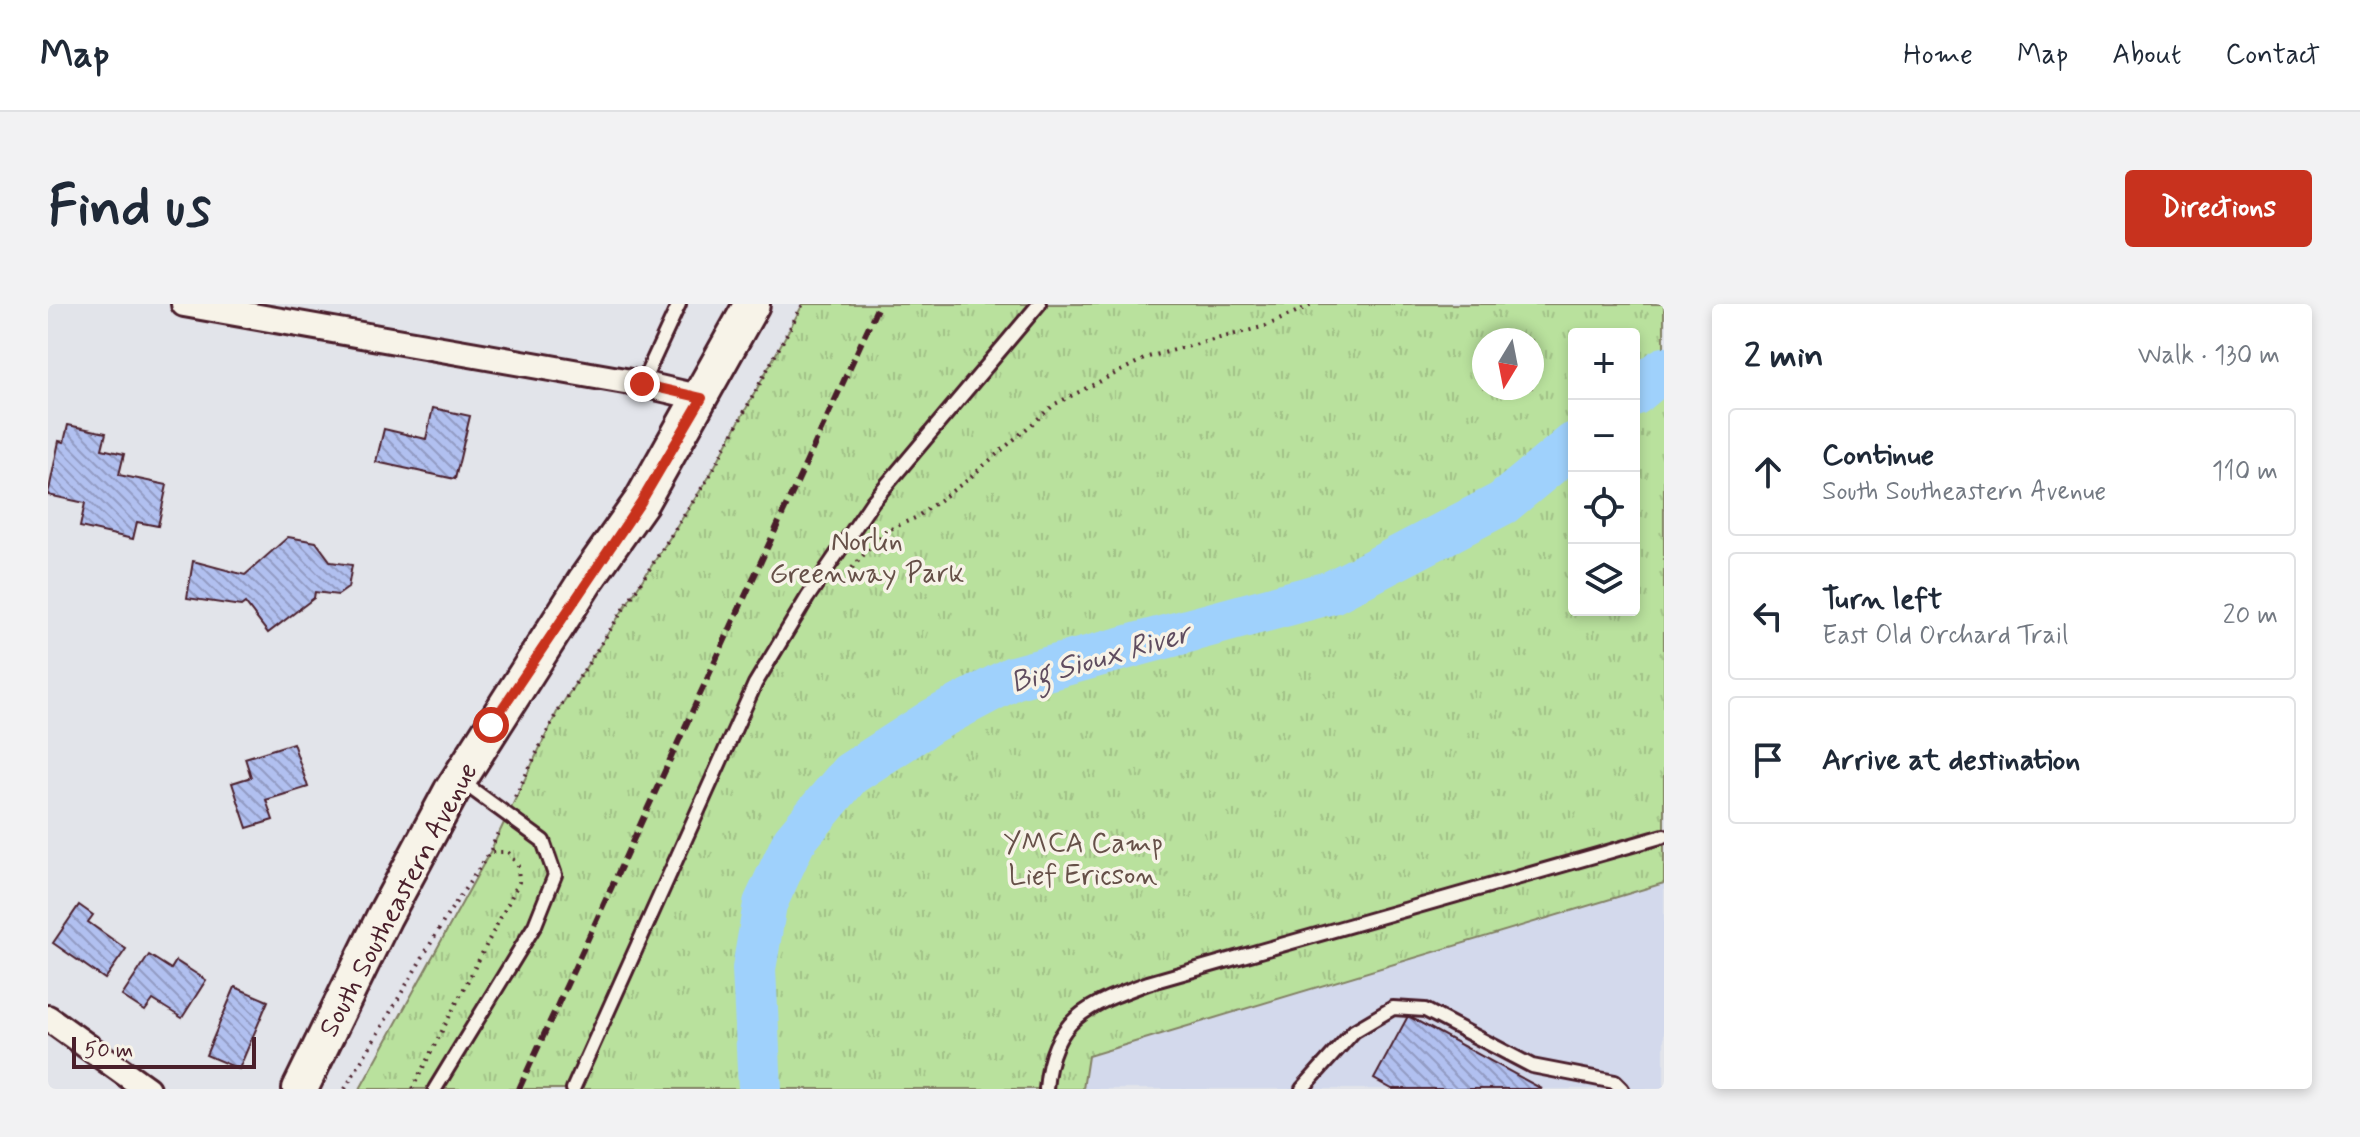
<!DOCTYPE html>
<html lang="en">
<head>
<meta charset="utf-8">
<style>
  body { margin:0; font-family:Mynerve,sans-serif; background:#f2f2f3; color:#1f2937 }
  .controls { position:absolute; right:24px; top:24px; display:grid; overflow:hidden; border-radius:8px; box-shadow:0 4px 12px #0003 }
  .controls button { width:72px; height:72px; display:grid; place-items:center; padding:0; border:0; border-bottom:2px solid #e0e1e3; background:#fff; color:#1f2937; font:40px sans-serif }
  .compass { position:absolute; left:1424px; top:24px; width:72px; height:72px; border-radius:50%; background:#fff; box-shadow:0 4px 12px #0003; rotate:190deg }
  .scale { position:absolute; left:24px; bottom:20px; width:184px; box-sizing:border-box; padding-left:8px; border:4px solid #4a1f2b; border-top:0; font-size:22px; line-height:28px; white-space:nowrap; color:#4a1f2b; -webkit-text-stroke:6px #f7f3e8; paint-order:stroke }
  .stop { position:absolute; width:24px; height:24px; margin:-18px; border:6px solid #c8321e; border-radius:50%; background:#fff }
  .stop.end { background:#c8321e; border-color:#fff; box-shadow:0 2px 8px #0008 }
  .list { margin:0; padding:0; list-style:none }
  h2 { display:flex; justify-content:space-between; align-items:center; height:104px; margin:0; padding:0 32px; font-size:34px }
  h2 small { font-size:26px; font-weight:400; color:#747a83 }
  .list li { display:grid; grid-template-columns:52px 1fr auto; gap:24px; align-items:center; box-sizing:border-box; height:128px; margin:0 16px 16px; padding:0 16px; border:2px solid #e0e1e3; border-radius:8px }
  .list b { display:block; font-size:30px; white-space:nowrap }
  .list p { margin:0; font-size:26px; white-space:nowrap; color:#747a83 }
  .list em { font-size:26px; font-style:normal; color:#747a83 }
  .icon { flex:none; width:44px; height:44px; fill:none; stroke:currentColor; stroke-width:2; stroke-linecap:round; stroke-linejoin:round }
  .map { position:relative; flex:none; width:1616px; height:785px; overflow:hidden; border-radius:8px }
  header { display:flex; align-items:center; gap:48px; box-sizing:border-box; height:112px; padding:0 40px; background:#fff; border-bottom:2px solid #e0e1e3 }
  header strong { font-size:38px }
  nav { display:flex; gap:44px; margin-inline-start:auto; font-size:28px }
  .intro { display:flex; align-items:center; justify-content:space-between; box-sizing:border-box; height:192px; padding:0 48px }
  h1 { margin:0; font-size:56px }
  .button { padding:20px 36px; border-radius:8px; background:#c8321e; color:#fff; font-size:28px; font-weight:700 }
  main { display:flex; gap:48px; padding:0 48px }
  aside { flex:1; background:#fff; border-radius:8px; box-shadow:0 4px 12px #0003 }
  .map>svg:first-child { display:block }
  .built { fill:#d3d9ec }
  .park { fill:url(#park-tufts); stroke:#828064; stroke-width:2; fill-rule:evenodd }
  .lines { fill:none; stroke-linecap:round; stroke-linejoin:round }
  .river { stroke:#9fd1fc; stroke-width:44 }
  .building { fill:url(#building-back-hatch); stroke:#4a1f2b; stroke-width:2 }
  .service-casing { stroke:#4a1f2b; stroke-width:18 }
  .minor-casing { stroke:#4a1f2b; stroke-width:30 }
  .secondary-casing { stroke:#4a1f2b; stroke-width:40 }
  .path { stroke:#4a1f2b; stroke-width:4; stroke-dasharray:2 6; stroke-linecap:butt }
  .service { stroke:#f7f3e8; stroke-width:12 }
  .minor { stroke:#f7f3e8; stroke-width:24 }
  .secondary { stroke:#f7f3e8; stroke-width:34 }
  .rail { stroke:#4a1f2b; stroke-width:6; stroke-dasharray:12 6; stroke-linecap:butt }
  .route { stroke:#c8321e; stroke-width:10 }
  .labels { text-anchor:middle; stroke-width:7; stroke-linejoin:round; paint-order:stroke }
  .park-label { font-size:28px; fill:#665048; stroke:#f7f3e8 }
  .street-label { font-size:28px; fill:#4a1f2b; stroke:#f7f3e8 }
  .water-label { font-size:30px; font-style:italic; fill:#5f4c5f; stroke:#f7f3e8 }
</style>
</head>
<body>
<header>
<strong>Map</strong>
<nav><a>Home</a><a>Map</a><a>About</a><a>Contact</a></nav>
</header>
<div class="intro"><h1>Find us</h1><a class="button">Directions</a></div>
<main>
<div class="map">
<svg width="1616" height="785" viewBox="0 0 1616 785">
  <defs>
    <pattern id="park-tufts" width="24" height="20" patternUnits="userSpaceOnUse" patternTransform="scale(2)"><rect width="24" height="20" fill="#b9e19d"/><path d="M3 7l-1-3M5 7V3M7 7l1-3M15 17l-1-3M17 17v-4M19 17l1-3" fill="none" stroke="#a1c187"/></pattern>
    <pattern id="building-back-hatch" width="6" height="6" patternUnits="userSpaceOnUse" patternTransform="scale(2)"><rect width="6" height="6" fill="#b1c0f0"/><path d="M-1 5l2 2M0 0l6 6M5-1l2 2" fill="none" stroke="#929bc3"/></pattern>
  </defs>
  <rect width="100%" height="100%" fill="#e2e4ea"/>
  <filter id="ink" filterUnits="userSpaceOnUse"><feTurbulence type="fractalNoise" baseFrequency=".0125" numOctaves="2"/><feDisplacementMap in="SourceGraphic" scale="16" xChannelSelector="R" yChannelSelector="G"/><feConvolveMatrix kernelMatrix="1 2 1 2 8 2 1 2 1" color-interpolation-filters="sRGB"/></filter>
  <g filter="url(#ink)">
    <!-- built -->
    <path class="built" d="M 1616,579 L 1616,785 L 1035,785 L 1039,753 Z"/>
    <!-- park -->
    <path class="park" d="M 755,0 L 1616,0 L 1616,579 L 1040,752 L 1035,785 L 312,785 L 442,548 L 509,408 L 661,173 ZM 1526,30 L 1586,30 L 1586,306 L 1526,306 ZM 1436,36 L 1484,36 L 1484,84 L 1436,84 Z"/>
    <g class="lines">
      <!-- river -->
      <path class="river" d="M 1586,90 L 1616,65
        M 712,785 L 706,665 L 717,600 L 746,537 L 802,470 L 884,417 L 965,374 L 1284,288 L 1455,199 L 1526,140"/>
    </g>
    <!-- building -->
    <path class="building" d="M 385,104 L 422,112 L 407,175 L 328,158 L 336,125 L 378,135 Z
      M 20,121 L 58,129 L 54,145 L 76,150 L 71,171 L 119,181 L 110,222 L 89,218 L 85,235 L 32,223 L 37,199 L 0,191 L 11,137 L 16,138 Z
      M 240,233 L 268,238 L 283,258 L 304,261 L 300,284 L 290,291 L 267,288 L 266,294 L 220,329 L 197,299 L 193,302 L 139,294 L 145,257 L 197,271 Z
      M 245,439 L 260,483 L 218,496 L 225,516 L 199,524 L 184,479 L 203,473 L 197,454 Z
      M 31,601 L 45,611 L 40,618 L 78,645 L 57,675 L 5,639 Z
      M 101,651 L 123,665 L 128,657 L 158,676 L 134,714 L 105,696 L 97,707 L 74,692 Z
      M 187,683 L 220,697 L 191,765 L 158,751 Z
      M 1360,712 L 1494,785 L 1344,785 L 1326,775 Z"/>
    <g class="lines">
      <!-- service casing -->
      <g class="service-casing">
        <path id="service" d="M 594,80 L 631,0
          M 387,785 L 487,621 L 507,571 L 495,537 L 413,477
          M 525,785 L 707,380 L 759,294 L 825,197 L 991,0
          M 998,785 C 1004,714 1040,701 1100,679 L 1616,532
          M 1254,785 L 1306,727 L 1345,704 L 1377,706 L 1484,762 L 1567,778 L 1574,785"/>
      </g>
      <!-- minor casing -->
      <g class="minor-casing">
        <path id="minor" d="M 136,0 L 594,80 L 654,94
          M 0,714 L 99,785"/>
      </g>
      <!-- secondary casing -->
      <g class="secondary-casing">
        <path id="secondary" d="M 252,785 L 336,613 L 403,488 L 538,276 L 593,198 L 704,0"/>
      </g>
      <!-- path -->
      <path class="path" d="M 804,264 L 836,228 L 867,214 L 918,177 L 1007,100 L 1100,53 L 1218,22 L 1265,0
        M 467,493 L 509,408 L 661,173 L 755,0
        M 297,785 L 400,610 L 442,548 L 451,526
        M 364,785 L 471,578 L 470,562 L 460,548 L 442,548"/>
      <!-- service -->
      <use href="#service" class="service"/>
      <!-- minor -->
      <use href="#minor" class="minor"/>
      <!-- secondary -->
      <use href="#secondary" class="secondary"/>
      <!-- rail -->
      <path class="rail" d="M 471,785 L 831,0"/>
    </g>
  </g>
  <g class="lines" filter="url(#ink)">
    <!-- route -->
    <path class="route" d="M 443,421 L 593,198 L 654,94 L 594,80"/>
  </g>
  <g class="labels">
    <!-- park labels -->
    <g class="park-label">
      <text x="819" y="246">Norlin<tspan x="819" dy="32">Greenway Park</tspan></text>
      <text x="1035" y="548">YMCA Camp<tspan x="1035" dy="32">Lief Ericson</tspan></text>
    </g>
    <!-- street labels -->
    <g class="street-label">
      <text transform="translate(349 595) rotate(-62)" y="10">South Southeastern Avenue</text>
    </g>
    <!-- water labels -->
    <g class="water-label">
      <text transform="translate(1052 353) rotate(-16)" y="10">Big Sioux River</text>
    </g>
  </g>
</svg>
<div class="controls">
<button>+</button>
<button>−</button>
<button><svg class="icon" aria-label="locate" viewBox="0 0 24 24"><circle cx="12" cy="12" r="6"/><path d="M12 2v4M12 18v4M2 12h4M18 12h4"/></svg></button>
<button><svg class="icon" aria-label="layers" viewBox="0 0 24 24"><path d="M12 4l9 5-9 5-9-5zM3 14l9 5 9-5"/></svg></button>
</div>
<svg class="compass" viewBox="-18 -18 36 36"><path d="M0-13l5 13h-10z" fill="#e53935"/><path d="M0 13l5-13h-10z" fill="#747a83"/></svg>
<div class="scale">50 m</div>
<div class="stop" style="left:443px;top:421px"></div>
<div class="stop end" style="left:594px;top:80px"></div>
</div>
<aside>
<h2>2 min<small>Walk · 130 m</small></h2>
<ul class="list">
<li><svg class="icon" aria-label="ahead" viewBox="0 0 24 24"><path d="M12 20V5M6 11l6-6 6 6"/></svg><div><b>Continue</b><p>South Southeastern Avenue</p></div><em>110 m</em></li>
<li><svg class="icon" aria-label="left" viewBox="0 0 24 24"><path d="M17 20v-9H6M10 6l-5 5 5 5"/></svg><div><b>Turn left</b><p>East Old Orchard Trail</p></div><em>20 m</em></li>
<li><svg class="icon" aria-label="arrive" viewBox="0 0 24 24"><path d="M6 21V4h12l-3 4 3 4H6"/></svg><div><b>Arrive at destination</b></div></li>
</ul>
</aside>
</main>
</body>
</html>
